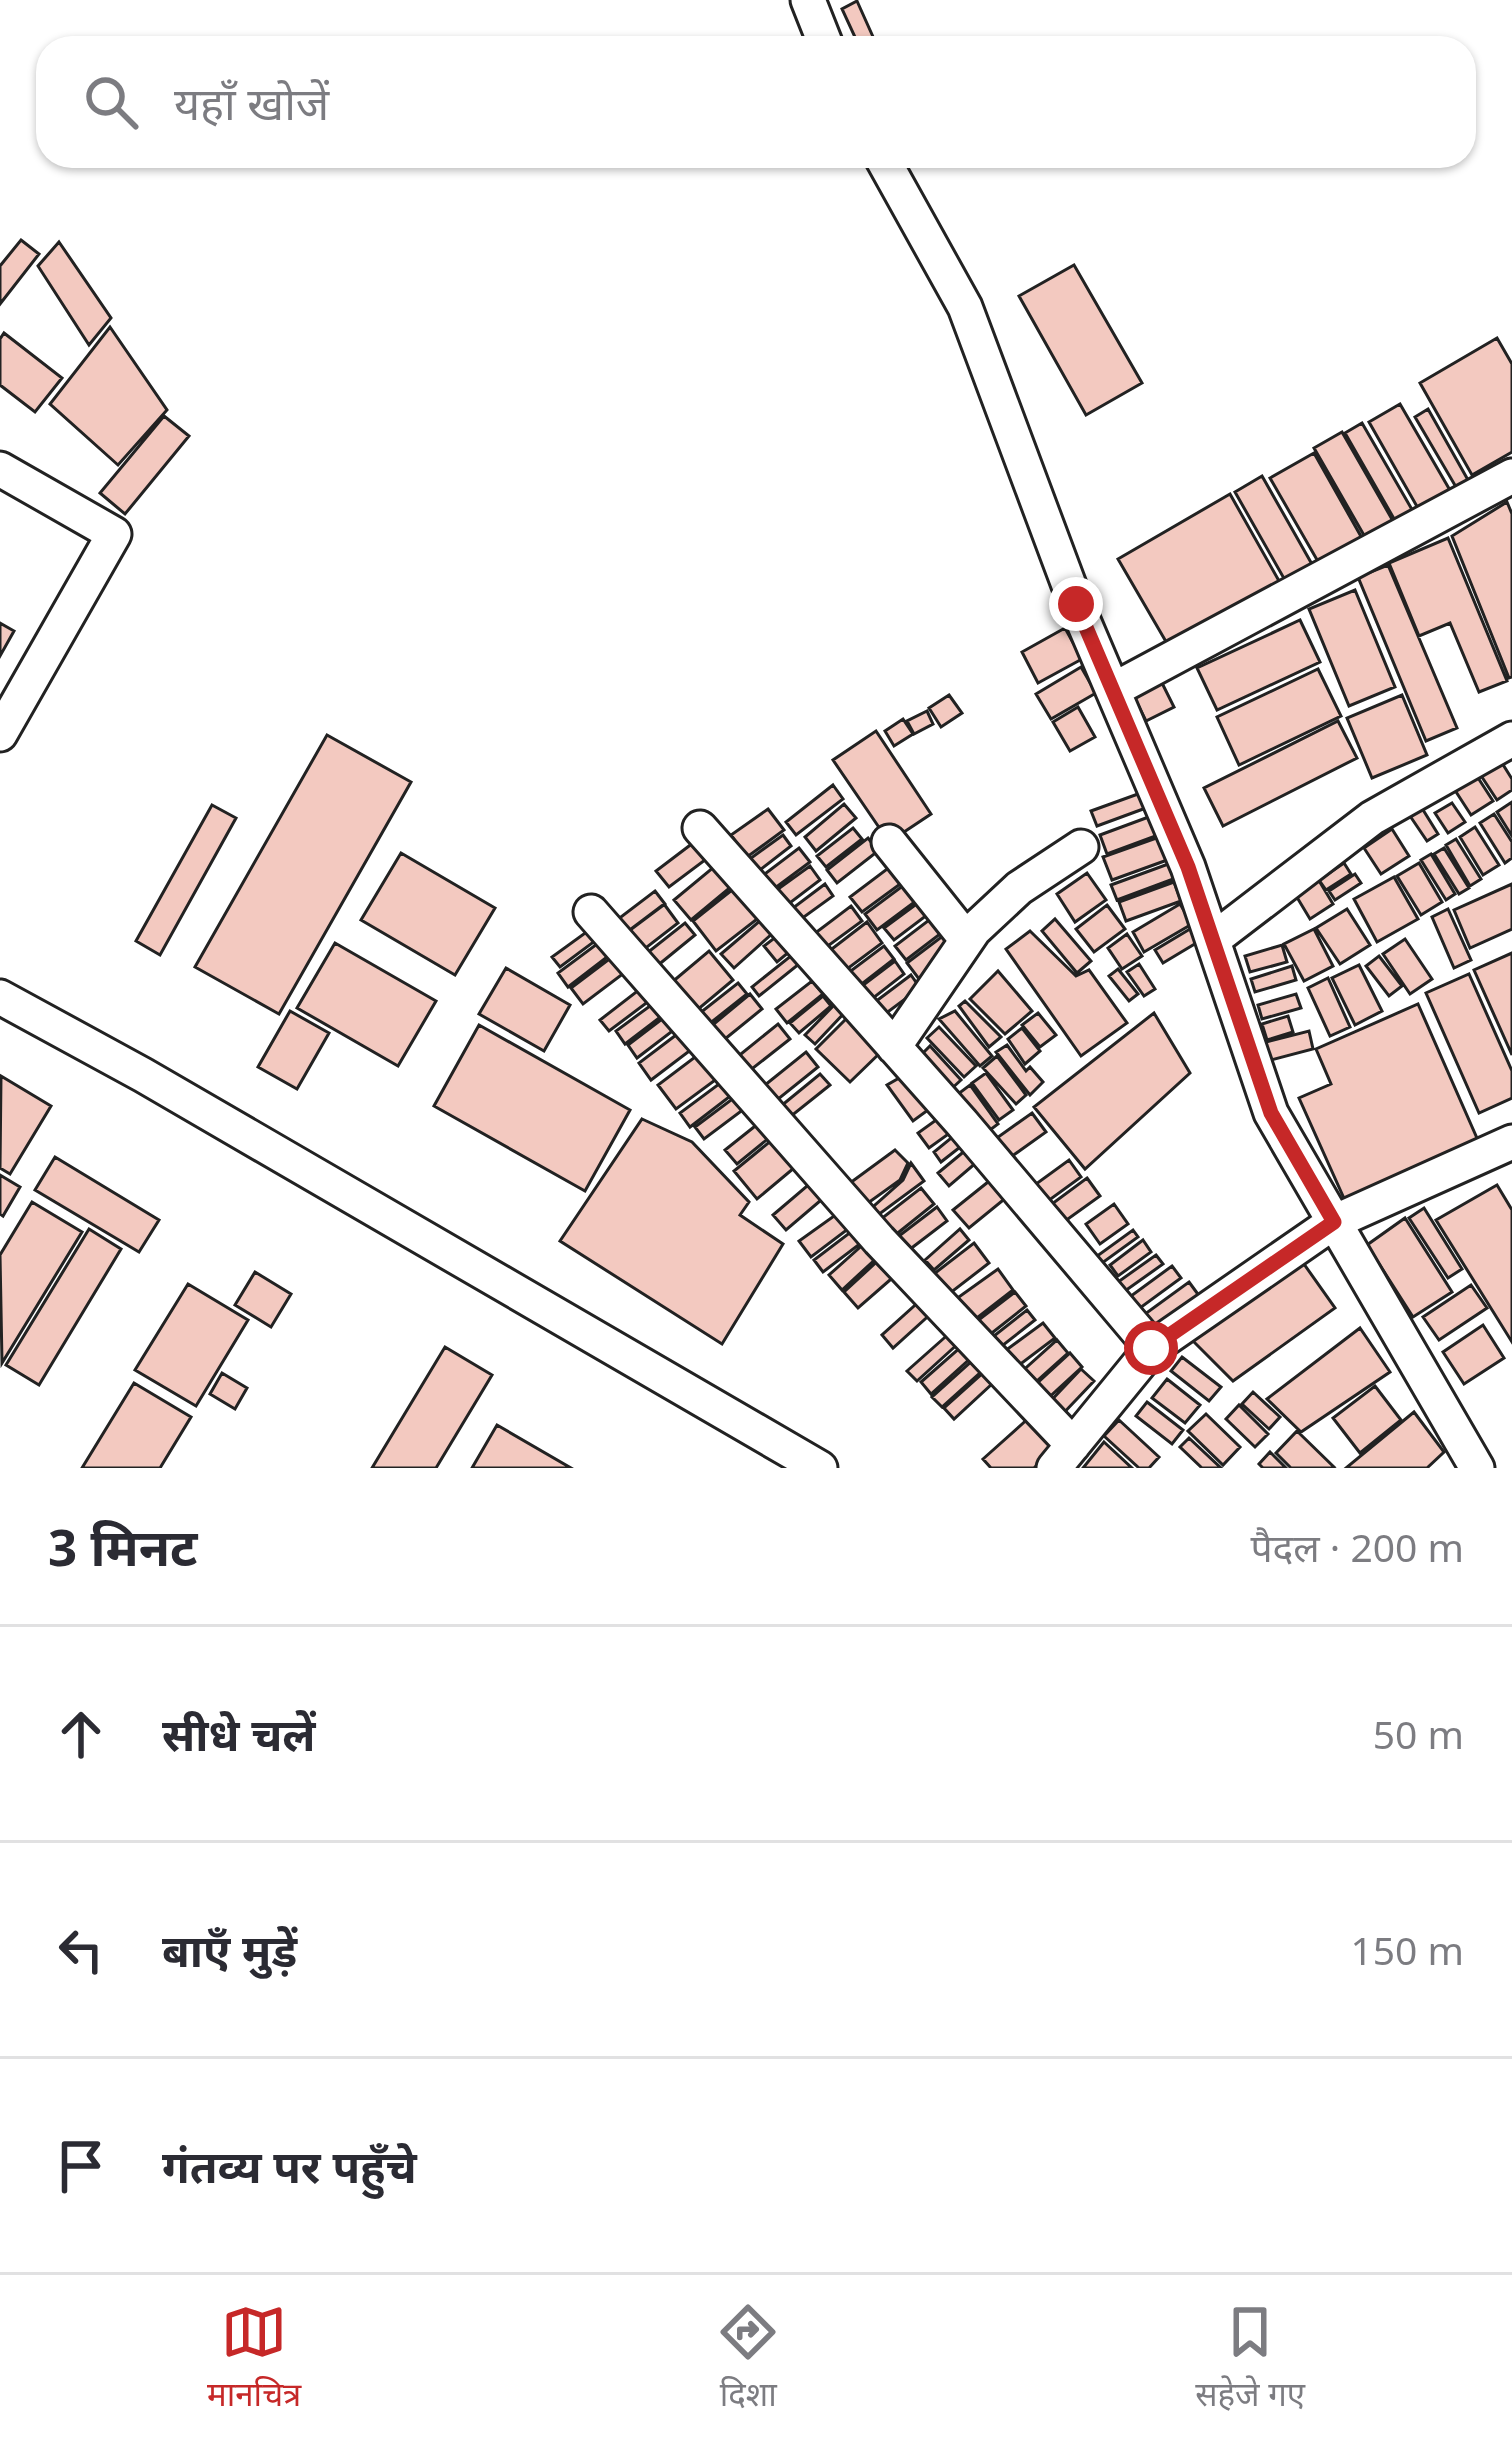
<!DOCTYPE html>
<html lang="hi">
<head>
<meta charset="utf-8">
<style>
  body { margin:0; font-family:"Noto Sans","Noto Sans Devanagari",sans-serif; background:#f2f2f3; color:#2b2b33 }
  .stop { position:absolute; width:36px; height:36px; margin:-27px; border:9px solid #c62828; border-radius:50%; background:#fff }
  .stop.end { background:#c62828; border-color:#fff; box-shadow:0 3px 12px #0008 }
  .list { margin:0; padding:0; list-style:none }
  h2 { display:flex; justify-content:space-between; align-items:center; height:156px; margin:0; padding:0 48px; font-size:51px }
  h2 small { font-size:39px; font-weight:400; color:#7c7c81 }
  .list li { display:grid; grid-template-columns:78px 1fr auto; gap:36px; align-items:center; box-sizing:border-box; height:216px; padding:0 48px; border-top:3px solid #e1e1e2 }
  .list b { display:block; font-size:45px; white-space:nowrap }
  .list em { font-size:39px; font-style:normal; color:#7c7c81 }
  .icon { flex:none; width:66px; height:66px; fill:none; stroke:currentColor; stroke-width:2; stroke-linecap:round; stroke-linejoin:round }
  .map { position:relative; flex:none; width:1512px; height:1468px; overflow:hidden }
  .search { position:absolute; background:#fff; box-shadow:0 3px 9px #0004; left:36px; right:36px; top:36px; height:132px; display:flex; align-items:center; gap:30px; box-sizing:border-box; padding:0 42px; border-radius:36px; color:#7c7c81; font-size:45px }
  .sheet { height:804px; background:#fff }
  nav { display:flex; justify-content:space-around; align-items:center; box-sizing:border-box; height:168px; border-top:3px solid #e1e1e2; background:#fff; font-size:33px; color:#7c7c81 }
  nav a { display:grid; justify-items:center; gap:6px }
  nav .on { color:#c62828 }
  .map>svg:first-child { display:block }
  .building { fill:#f3c9c0; stroke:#222; stroke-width:3 }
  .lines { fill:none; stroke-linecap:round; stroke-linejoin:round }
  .minor-casing { stroke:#222; stroke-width:39 }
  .minor { stroke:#fff; stroke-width:33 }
  .route { stroke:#c62828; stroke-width:15 }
</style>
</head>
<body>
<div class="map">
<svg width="1512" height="1468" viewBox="0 0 1512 1468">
  <rect width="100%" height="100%" fill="#fff"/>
  <!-- building -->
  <path class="building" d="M 857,1 L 878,48 L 860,48 L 842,9 Z
    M 21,240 L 39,254 L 0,304 L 0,266 Z
    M 59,242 L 111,318 L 89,345 L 38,266 Z
    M 1074,265 L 1142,383 L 1086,415 L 1019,296 Z
    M 110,327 L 167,410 L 118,465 L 50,404 Z
    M 4,333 L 62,378 L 35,412 L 0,385 L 0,339 Z
    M 1497,338 L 1512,364 L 1512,452 L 1472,475 L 1420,383 Z
    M 1400,404 L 1451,492 L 1419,510 L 1369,422 Z
    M 1428,409 L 1468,480 L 1456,487 L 1415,417 Z
    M 164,416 L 189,436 L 125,514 L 100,493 Z
    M 1362,423 L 1414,513 L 1397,524 L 1345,433 Z
    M 1342,432 L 1393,521 L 1365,537 L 1314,448 Z
    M 1314,453 L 1363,540 L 1320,565 L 1270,478 Z
    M 1262,476 L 1313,566 L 1286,582 L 1235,492 Z
    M 1230,494 L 1283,588 L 1172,652 L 1118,559 Z
    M 1507,502 L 1512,514 L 1512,677 L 1509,678 L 1452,536 Z
    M 1448,538 L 1507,681 L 1479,692 L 1450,623 L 1419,636 L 1389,563 Z
    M 1388,565 L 1457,728 L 1426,741 L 1358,577 Z
    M 1355,590 L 1395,687 L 1349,706 L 1309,609 Z
    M 1300,620 L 1320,662 L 1217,710 L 1197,668 Z
    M 0,623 L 14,631 L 0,656 Z
    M 1065,628 L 1082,659 L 1038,683 L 1022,652 Z
    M 1081,667 L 1096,693 L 1051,719 L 1036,694 Z
    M 1318,669 L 1341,716 L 1239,765 L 1217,717 Z
    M 1162,683 L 1174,707 L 1146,721 L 1134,697 Z
    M 949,695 L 962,713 L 941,727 L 929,708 Z
    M 1402,695 L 1427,755 L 1372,778 L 1347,718 Z
    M 1078,707 L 1095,737 L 1070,751 L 1053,722 Z
    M 927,711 L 933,724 L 914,734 L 907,721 Z
    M 903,719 L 913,734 L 894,746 L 885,731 Z
    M 1338,721 L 1357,758 L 1223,826 L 1204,788 Z
    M 876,731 L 931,814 L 889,842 L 833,760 Z
    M 327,735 L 411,782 L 279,1014 L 195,967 Z
    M 1497,755 L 1512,779 L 1512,790 L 1497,800 L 1476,768 Z
    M 1471,767 L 1493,801 L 1471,815 L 1449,781 Z
    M 833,785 L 843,799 L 796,835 L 786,822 Z
    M 1149,790 L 1154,805 L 1097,826 L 1091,811 Z
    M 1512,802 L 1512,836 L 1497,812 Z
    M 1452,803 L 1465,822 L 1448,833 L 1435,813 Z
    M 844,804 L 856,818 L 816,851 L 805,837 Z
    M 212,805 L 236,818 L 160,955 L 136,941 Z
    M 1420,805 L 1438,834 L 1427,841 L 1408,813 Z
    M 768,809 L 784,830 L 747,857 L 731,835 Z
    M 1494,814 L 1512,842 L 1512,858 L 1505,863 L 1480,823 Z
    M 1154,815 L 1161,834 L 1107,854 L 1100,835 Z
    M 1475,827 L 1499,865 L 1483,875 L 1460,837 Z
    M 853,828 L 862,839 L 826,867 L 817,856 Z
    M 1392,829 L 1409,856 L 1381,874 L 1364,848 Z
    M 783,835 L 791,846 L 756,873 L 747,861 Z
    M 1162,836 L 1170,859 L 1112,880 L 1103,857 Z
    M 868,838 L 878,851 L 837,883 L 827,870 Z
    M 1456,839 L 1481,879 L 1470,886 L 1446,845 Z
    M 693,843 L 705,860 L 669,887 L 656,871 Z
    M 799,848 L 810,862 L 771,891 L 761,877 Z
    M 1444,848 L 1469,888 L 1459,894 L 1434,854 Z
    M 401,853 L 495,908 L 455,975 L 361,920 Z
    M 1431,854 L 1455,894 L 1446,900 L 1421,860 Z
    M 895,863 L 907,879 L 862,912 L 850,897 Z
    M 1171,863 L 1176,878 L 1117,900 L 1111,885 Z
    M 1344,863 L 1351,874 L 1326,890 L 1319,880 Z
    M 1419,863 L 1442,902 L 1421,915 L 1397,876 Z
    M 715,866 L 732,886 L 691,920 L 674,900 Z
    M 810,866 L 820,880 L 778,912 L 767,897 Z
    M 1087,873 L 1106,900 L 1075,922 L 1057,894 Z
    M 1355,874 L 1361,883 L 1335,900 L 1329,891 Z
    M 1394,877 L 1418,919 L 1377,942 L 1354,899 Z
    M 912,879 L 924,895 L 877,930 L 865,914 Z
    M 1318,879 L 1333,904 L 1310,919 L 1295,894 Z
    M 1174,882 L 1181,901 L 1126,921 L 1119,902 Z
    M 825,884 L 833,896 L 797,922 L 789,911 Z
    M 1512,884 L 1512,929 L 1470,948 L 1454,910 Z
    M 737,886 L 761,916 L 716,951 L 693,921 Z
    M 655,891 L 665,904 L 618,939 L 609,926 Z
    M 922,900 L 931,912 L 894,940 L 884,928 Z
    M 664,904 L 678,923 L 638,954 L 623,935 Z
    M 1180,904 L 1192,924 L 1144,952 L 1133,932 Z
    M 1107,905 L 1125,929 L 1094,952 L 1076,929 Z
    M 851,906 L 862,921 L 821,951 L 810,937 Z
    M 1347,909 L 1370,945 L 1340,964 L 1316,928 Z
    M 1448,909 L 1471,960 L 1454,968 L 1432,917 Z
    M 933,917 L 944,931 L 906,960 L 895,946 Z
    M 762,919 L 774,932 L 734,968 L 721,954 Z
    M 1055,919 L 1091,961 L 1077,973 L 1042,931 Z
    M 867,922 L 882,943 L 839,975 L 824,955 Z
    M 685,923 L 695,935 L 657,966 L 647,953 Z
    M 1195,926 L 1203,939 L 1163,963 L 1155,950 Z
    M 592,928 L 599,938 L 560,967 L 552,957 Z
    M 1314,929 L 1333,966 L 1304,981 L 1284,944 Z
    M 1030,931 L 1076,976 L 1089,970 L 1127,1023 L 1081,1056 L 1006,949 Z
    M 948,932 L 960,948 L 919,979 L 907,963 Z
    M 1127,934 L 1142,956 L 1122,969 L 1108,948 Z
    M 777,936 L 789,952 L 777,962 L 764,946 Z
    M 1405,939 L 1432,979 L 1410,994 L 1383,954 Z
    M 601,941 L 611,954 L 568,987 L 558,973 Z
    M 335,943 L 436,1001 L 398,1066 L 297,1008 Z
    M 1282,945 L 1287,962 L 1250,972 L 1245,956 Z
    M 884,946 L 894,959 L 854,990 L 844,976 Z
    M 709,951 L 733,980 L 696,1011 L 671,983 Z
    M 1512,953 L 1512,1055 L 1474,970 Z
    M 616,954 L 628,970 L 583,1004 L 571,988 Z
    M 792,955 L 799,964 L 759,996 L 752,987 Z
    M 1379,956 L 1402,986 L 1389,996 L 1366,966 Z
    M 895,961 L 904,974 L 868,1002 L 858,989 Z
    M 1139,964 L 1155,989 L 1144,996 L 1127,972 Z
    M 1359,965 L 1382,1011 L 1355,1025 L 1332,978 Z
    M 1292,966 L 1296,980 L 1255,992 L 1251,979 Z
    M 506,968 L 570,1005 L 544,1051 L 479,1014 Z
    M 1118,969 L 1138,994 L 1129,1001 L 1109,976 Z
    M 998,971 L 1032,1011 L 1005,1034 L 970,999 Z
    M 1469,974 L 1512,1071 L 1512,1098 L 1479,1113 L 1426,993 Z
    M 911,975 L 920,988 L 881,1017 L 871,1005 Z
    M 1328,978 L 1350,1027 L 1330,1036 L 1308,988 Z
    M 812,981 L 823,994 L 787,1023 L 776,1009 Z
    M 738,983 L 747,994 L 709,1024 L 700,1013 Z
    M 640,989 L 649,1001 L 609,1031 L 600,1020 Z
    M 750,994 L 762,1009 L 720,1043 L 709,1028 Z
    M 1296,994 L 1301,1008 L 1262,1019 L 1258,1005 Z
    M 823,996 L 831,1006 L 799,1033 L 790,1023 Z
    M 839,1000 L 848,1009 L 815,1044 L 805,1035 Z
    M 965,1001 L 1001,1037 L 989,1047 L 959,1006 Z
    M 654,1003 L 663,1015 L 625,1044 L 616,1031 Z
    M 1418,1004 L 1480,1145 L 1347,1205 L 1299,1098 L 1331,1084 L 1316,1049 Z
    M 290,1011 L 329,1033 L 297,1089 L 258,1067 Z
    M 955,1011 L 992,1056 L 980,1066 L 939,1019 Z
    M 670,1013 L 679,1026 L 637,1058 L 628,1045 Z
    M 1038,1013 L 1056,1035 L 1040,1047 L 1022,1025 Z
    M 1154,1013 L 1190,1073 L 1085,1169 L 1034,1107 Z
    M 850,1015 L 884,1049 L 850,1082 L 816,1049 Z
    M 1288,1016 L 1293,1032 L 1267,1040 L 1262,1024 Z
    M 778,1024 L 790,1039 L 748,1072 L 736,1058 Z
    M 479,1025 L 630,1110 L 585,1191 L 434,1106 Z
    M 939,1027 L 976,1066 L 964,1077 L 927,1038 Z
    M 1022,1028 L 1040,1051 L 1025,1064 L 1008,1039 Z
    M 684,1029 L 696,1046 L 651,1080 L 639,1063 Z
    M 1309,1031 L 1313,1049 L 1267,1061 L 1262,1043 Z
    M 1007,1045 L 1026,1071 L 1030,1067 L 1043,1082 L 1030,1095 L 996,1052 Z
    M 930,1046 L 961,1080 L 949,1091 L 918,1058 Z
    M 703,1051 L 722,1075 L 676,1109 L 658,1085 Z
    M 806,1052 L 818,1067 L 777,1100 L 765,1085 Z
    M 997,1056 L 1026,1095 L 1016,1104 L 983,1068 Z
    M 986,1073 L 1013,1110 L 999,1120 L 972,1083 Z
    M 820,1074 L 830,1085 L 790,1117 L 781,1106 Z
    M 1,1076 L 51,1106 L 10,1174 L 0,1168 Z
    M 901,1077 L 928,1110 L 913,1121 L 887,1085 Z
    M 723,1081 L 733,1094 L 690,1127 L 680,1113 Z
    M 970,1085 L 998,1124 L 982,1136 L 954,1097 Z
    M 739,1094 L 748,1106 L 704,1139 L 695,1127 Z
    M 1032,1113 L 1046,1132 L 1008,1159 L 994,1140 Z
    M 943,1115 L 954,1130 L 929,1148 L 918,1133 Z
    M 642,1119 L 692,1142 L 749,1202 L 740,1215 L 783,1244 L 722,1344 L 560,1241 Z
    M 764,1119 L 775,1133 L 737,1164 L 725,1150 Z
    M 956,1134 L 964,1144 L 941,1162 L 934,1152 Z
    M 778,1135 L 800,1163 L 757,1199 L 734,1171 Z
    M 967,1149 L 977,1162 L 949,1186 L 938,1173 Z
    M 895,1150 L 908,1163 L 900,1180 L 861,1208 L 850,1183 Z
    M 55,1157 L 159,1220 L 139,1252 L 35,1190 Z
    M 1069,1160 L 1081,1177 L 1048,1201 L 1036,1184 Z
    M 911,1163 L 924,1181 L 878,1215 L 874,1206 L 903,1180 Z
    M 0,1175 L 20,1187 L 3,1216 L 0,1214 Z
    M 993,1178 L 1007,1197 L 969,1228 L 953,1210 Z
    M 1087,1178 L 1100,1196 L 1054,1229 L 1041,1212 Z
    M 814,1180 L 827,1195 L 786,1230 L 773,1215 Z
    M 1497,1185 L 1512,1210 L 1512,1342 L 1436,1220 Z
    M 921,1188 L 934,1204 L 894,1236 L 881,1219 Z
    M 32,1202 L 82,1232 L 2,1363 L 0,1255 Z
    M 1114,1204 L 1128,1224 L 1100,1244 L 1086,1224 Z
    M 937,1207 L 947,1221 L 905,1253 L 895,1239 Z
    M 1424,1208 L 1462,1269 L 1448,1278 L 1409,1218 Z
    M 841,1211 L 852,1226 L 811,1257 L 799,1241 Z
    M 1405,1218 L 1452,1292 L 1413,1317 L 1367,1245 Z
    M 856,1228 L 865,1240 L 823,1272 L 814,1260 Z
    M 89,1229 L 121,1249 L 39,1385 L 6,1365 Z
    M 960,1229 L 969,1240 L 934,1270 L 925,1260 Z
    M 1133,1230 L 1138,1237 L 1098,1266 L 1093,1259 Z
    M 1143,1240 L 1151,1252 L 1118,1276 L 1110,1265 Z
    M 867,1241 L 880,1255 L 842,1290 L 829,1275 Z
    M 974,1243 L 989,1263 L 945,1297 L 930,1277 Z
    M 1156,1255 L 1163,1264 L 1125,1291 L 1118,1282 Z
    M 883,1256 L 898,1273 L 858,1308 L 844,1292 Z
    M 1299,1257 L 1335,1308 L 1233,1381 L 1192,1340 Z
    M 1172,1266 L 1181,1278 L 1140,1308 L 1131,1296 Z
    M 998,1269 L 1013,1290 L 973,1321 L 956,1299 Z
    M 255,1272 L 291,1294 L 271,1327 L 235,1305 Z
    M 1189,1282 L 1200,1297 L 1156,1329 L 1145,1314 Z
    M 188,1284 L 248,1320 L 196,1406 L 135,1370 Z
    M 1471,1285 L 1487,1308 L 1439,1340 L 1423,1317 Z
    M 1015,1292 L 1026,1306 L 983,1340 L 972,1325 Z
    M 923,1298 L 935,1310 L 893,1348 L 882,1335 Z
    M 1027,1310 L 1035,1320 L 993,1353 L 985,1343 Z
    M 1043,1323 L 1055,1338 L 1010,1372 L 998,1356 Z
    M 1483,1325 L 1504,1358 L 1464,1384 L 1443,1352 Z
    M 1360,1328 L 1390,1372 L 1301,1432 L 1267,1399 Z
    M 952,1331 L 961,1341 L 917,1381 L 907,1371 Z
    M 1057,1340 L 1068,1353 L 1029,1388 L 1018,1375 Z
    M 963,1345 L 973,1356 L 931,1394 L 921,1382 Z
    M 445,1347 L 492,1375 L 436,1468 L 372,1468 Z
    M 1070,1353 L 1082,1367 L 1045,1401 L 1033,1387 Z
    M 1182,1357 L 1221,1387 L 1209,1401 L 1171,1371 Z
    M 972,1361 L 982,1371 L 942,1407 L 932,1397 Z
    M 1081,1369 L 1094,1381 L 1057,1420 L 1044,1408 Z
    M 222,1373 L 247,1388 L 235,1409 L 210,1394 Z
    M 983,1373 L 993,1383 L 954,1419 L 944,1408 Z
    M 1167,1379 L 1200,1405 L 1185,1423 L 1152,1398 Z
    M 134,1383 L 191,1417 L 160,1468 L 82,1468 Z
    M 1375,1386 L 1401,1420 L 1360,1453 L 1333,1418 Z
    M 1253,1392 L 1280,1417 L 1269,1429 L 1242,1404 Z
    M 1147,1402 L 1183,1430 L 1172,1444 L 1136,1416 Z
    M 1239,1405 L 1268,1434 L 1255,1447 L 1226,1419 Z
    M 1414,1412 L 1444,1452 L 1427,1468 L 1346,1468 Z
    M 1206,1414 L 1240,1447 L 1223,1465 L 1188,1431 Z
    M 1031,1416 L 1059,1446 L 1034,1468 L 991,1468 L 983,1459 Z
    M 1119,1420 L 1159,1457 L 1149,1468 L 1139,1468 L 1104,1436 Z
    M 497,1425 L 571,1468 L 472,1468 Z
    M 1297,1431 L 1334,1467 L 1332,1468 L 1291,1468 L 1276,1453 Z
    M 1189,1438 L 1221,1468 L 1202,1468 L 1180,1447 Z
    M 1104,1442 L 1132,1468 L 1083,1468 Z
    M 1270,1452 L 1286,1468 L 1263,1468 L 1259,1464 Z"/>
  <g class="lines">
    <!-- minor casing -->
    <g class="minor-casing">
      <path id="minor" d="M 808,0 L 827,48
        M 881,156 L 965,307 L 1076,604 L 1188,867 L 1271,1113 L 1477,1468
        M 0,469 L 114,534 L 0,734
        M 1113,690 L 1512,476
        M 700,828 L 962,1123 L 1152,1348
        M 889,842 L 967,940
        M 591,912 L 879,1240 L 1073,1445
        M 1214,939 L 1372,818 L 1512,739
        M 0,997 L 143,1075 L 820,1468
        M 894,1047 L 974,930 L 1019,888 L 1081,847
        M 1054,1468 L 1152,1348 L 1334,1222 L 1512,1142"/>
    </g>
    <!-- minor -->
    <use href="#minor" class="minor"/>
  </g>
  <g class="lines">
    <!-- route -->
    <path class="route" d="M 1076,604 L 1188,867 L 1271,1113 L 1334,1222 L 1151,1348"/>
  </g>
</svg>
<div class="stop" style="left:1151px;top:1348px"></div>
<div class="stop end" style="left:1076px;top:604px"></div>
<div class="search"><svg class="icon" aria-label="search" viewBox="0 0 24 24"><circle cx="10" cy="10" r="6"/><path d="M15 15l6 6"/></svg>यहाँ खोजें</div>
</div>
<section class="sheet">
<h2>3 मिनट<small>पैदल · 200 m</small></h2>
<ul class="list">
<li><svg class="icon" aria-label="ahead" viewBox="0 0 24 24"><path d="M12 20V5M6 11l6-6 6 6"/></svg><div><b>सीधे चलें</b></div><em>50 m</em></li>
<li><svg class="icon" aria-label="left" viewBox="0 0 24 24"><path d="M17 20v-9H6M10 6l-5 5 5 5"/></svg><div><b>बाएँ मुड़ें</b></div><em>150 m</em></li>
<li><svg class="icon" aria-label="arrive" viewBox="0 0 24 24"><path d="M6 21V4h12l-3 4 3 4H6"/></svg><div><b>गंतव्य पर पहुँचे</b></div></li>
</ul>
</section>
<nav>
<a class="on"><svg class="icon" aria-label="map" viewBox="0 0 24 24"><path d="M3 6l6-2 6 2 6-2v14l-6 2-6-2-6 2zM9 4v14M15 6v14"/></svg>मानचित्र</a>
<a><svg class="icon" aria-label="directions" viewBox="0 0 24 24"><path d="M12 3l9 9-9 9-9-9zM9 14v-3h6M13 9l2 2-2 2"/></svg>दिशा</a>
<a><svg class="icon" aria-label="saved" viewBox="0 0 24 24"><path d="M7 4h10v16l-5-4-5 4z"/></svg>सहेजे गए</a>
</nav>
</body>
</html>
